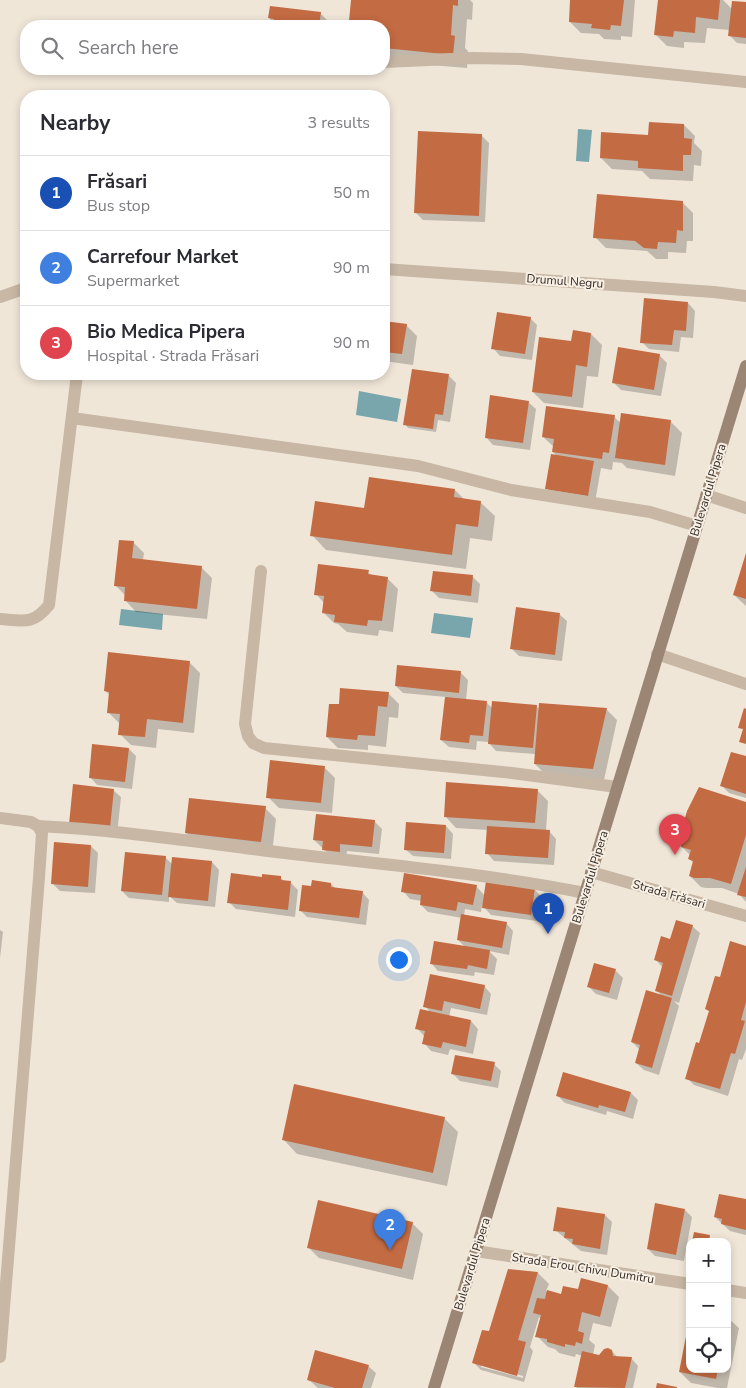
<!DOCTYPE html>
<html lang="en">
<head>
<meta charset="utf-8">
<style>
  body { margin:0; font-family:"Nunito Sans",sans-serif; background:#f2f2f3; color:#2b2b33 }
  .controls { position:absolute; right:15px; bottom:15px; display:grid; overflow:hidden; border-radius:10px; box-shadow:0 2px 8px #0003 }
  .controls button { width:45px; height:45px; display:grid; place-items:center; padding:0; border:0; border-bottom:1px solid #e1e1e2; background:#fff; color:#2b2b33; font:25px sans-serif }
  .you { position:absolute; left:398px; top:959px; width:18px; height:18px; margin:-12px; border:4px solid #fff; border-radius:50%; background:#1a73e8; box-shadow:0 0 0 8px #1a73e833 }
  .badge { display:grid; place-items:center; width:32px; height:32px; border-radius:50%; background:#b45309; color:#fff; font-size:16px; font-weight:700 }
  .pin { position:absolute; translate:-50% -41px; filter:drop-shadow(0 1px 2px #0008) }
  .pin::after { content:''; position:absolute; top:26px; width:18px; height:15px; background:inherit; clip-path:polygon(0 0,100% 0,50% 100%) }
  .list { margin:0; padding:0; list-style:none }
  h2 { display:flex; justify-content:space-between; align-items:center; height:65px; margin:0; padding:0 20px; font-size:21px }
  h2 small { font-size:16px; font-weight:400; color:#7c7c81 }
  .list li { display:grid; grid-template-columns:32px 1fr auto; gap:15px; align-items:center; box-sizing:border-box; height:75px; padding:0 20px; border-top:1px solid #e1e1e2 }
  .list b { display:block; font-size:19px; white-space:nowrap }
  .list p { margin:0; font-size:16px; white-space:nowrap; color:#7c7c81 }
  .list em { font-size:16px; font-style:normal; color:#7c7c81 }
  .icon { flex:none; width:28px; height:28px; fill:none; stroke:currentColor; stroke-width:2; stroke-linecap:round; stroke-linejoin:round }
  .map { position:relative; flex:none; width:746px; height:1388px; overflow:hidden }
  .search { position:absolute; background:#fff; box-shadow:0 2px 8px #0003; left:20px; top:20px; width:370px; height:55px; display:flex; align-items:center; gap:12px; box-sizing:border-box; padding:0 18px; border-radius:20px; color:#7c7c81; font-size:19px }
  .panel { position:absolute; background:#fff; box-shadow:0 2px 8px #0003; left:20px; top:90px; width:370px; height:290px; border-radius:20px }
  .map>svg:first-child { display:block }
  .water { fill:#78a6ac }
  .shadow { fill:#0003; fill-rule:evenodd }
  .building { fill:#c36b43 }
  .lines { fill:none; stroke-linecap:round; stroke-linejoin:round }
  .street { stroke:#c7b7a4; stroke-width:12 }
  .secondary { stroke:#9b8676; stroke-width:12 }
  .labels { text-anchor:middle; stroke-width:4; stroke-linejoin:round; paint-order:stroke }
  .street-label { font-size:12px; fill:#332b26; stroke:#f8f0e4 }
</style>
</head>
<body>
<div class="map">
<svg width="746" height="1388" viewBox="0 0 746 1388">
  <rect width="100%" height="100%" fill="#f0e6d8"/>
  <!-- water -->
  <path class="water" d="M 578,129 L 592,130 L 589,162 L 576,161 Z
    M 359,391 L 401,399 L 397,422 L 356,415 Z
    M 121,609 L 163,614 L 162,630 L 119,625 Z
    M 434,613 L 473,618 L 470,638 L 431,633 Z"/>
  <!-- shadow -->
  <path class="shadow" d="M 352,0 L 470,0 L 473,3 L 472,20 L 467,19 L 465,48 L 468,51 L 467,68 L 384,61 L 384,26 L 356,26 L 350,21 Z
    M 572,0 L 635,0 L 632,37 L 621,36 L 621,40 L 604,39 L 599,34 L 581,33 L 570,22 Z
    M 659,0 L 723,0 L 733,10 L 746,4 L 746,44 L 737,43 L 730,36 L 730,30 L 707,28 L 705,43 L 684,42 L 684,48 L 667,46 L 656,35 Z
    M 320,13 L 331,24 L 331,26 L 275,26 L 275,24 L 269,18 Z
    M 285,69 L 325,69 L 324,73 Z
    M 684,125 L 695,136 L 694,143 L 702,151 L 701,166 L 694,165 L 693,181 L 650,179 L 642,171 L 612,169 L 601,158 L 649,136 Z
    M 481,135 L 489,143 L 485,222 L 423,220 L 416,213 Z
    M 682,202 L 693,213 L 693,241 L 687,241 L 686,253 L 668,252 L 668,259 L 656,259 L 647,251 L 606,248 L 595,237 Z
    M 688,303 L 695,311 L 693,338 L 681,337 L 679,352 L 649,349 L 642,342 Z
    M 530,318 L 537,325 L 532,360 L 500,356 L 493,348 Z
    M 384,322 L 406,325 L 417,336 L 413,365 L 384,361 Z
    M 591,334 L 602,345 L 598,377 L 587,376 L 583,408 L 544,403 L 533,392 L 572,343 Z
    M 659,355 L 667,363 L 661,396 L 621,390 L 613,382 Z
    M 413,370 L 449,376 L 456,383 L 450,422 L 438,420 L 436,432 L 408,428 L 405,424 Z
    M 528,402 L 536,409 L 530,450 L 493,445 L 486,437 Z
    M 614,417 L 621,423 L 671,422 L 682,433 L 675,476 L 627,468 L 622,463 L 613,462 L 612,470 L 601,468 L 595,502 L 554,496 L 547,489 L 558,457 L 553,452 L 554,447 L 543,437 Z
    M 455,490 L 465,500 L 480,502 L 495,516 L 492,541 L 470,538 L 466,569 L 326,550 L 312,535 L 365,509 Z
    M 133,542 L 144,553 L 143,560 L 201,567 L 212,578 L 207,619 L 136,612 L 125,600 L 126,596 L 115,585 Z
    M 746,556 L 746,606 L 734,595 Z
    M 368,572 L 372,576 L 387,578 L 398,589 L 393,632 L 379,630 L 378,636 L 347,632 L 338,624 L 334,623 L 323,612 L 324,603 L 316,594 Z
    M 473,577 L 480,584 L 478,603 L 439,598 L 432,591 Z
    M 559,614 L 567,621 L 562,661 L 519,656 L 512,649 Z
    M 189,662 L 200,673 L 194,733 L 158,729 L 156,748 L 131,745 L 120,734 L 119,723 L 108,712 L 110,695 L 105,691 Z
    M 461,673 L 468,680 L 466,700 L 486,702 L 492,708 L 536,706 L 540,710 L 606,709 L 617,720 L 604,780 L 546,775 L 535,764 L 536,754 L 496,751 L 488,742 L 477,741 L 476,750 L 449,747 L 441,740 L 446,697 L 403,693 L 396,686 Z
    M 388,693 L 399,704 L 398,718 L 389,717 L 386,747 L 368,745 L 368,750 L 338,748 L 327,737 Z
    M 129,749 L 136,756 L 132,789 L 97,785 L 90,777 Z
    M 746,757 L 746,798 L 729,793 L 722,786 Z
    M 324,767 L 335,778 L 332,813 L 279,808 L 268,797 Z
    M 113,790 L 121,797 L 117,835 L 77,830 Z
    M 537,790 L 548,801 L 546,831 L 549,831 L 556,839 L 554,865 L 494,861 L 487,853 L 488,830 L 456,828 L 445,816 Z
    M 746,804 L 746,902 L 739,894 L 722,888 L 706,888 L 701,887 L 690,876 L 694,863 L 689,859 L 690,855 L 682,847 Z
    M 265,808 L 276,819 L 272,853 L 198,844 L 186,833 Z
    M 374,821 L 382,829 L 379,854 L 347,851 L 346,858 L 331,856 L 314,840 Z
    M 446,826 L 453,834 L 451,859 L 413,856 L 405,849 Z
    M 91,846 L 98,853 L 95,893 L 60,891 L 52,883 Z
    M 165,857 L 172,864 L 212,862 L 219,870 L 215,907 L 177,903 L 169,896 L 169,902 L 129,898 L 122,891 Z
    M 280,877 L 285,882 L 291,883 L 298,890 L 295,917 L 236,909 L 229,902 L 263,879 Z
    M 331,884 L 336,889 L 362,892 L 369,900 L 366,925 L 307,917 L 300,910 L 312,887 Z
    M 476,886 L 485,896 L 534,889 L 542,897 L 538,921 L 491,915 L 482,905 L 481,912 L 465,909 L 464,916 L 506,923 L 513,931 L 509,955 L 489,951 L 497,959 L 494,975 L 475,972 L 474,976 L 438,971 L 431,963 L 466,948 L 458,940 L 462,918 L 428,912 L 421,905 L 422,901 L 410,899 L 403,891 Z
    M 692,926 L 700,933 L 679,1003 L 674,1001 L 679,1006 L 659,1075 L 644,1070 L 636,1063 L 640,1050 L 632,1042 L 662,996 L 657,991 L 663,968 L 656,960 L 671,940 Z
    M 0,930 L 3,932 L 0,958 Z
    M 746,947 L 746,1049 L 742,1060 L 739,1059 L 728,1096 L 694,1085 L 687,1078 L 700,1045 L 710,1012 L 707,1009 L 721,978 Z
    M 595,965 L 616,971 L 623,978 L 617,1000 L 596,994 L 589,987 Z
    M 484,986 L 491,994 L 487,1015 L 451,1008 L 449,1017 L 471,1021 L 478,1029 L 473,1054 L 450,1049 L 448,1055 L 431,1051 L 424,1043 L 424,1036 L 417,1028 L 431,1013 L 425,1006 Z
    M 494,1064 L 501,1071 L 498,1088 L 460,1081 L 453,1074 Z
    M 631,1093 L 638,1100 L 633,1119 L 607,1111 L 606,1115 L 565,1103 L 558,1096 Z
    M 444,1118 L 458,1132 L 447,1186 L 297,1154 L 283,1139 Z
    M 746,1201 L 746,1235 L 730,1231 L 715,1217 Z
    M 685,1210 L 692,1217 L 684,1261 L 655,1256 L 648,1249 Z
    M 605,1215 L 612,1222 L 607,1255 L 581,1251 L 555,1230 Z
    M 412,1223 L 423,1234 L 413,1280 L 319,1258 L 308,1247 Z
    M 538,1273 L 549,1284 L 546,1291 L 562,1295 L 608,1286 L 619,1297 L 611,1327 L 593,1323 L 589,1340 L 595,1345 L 593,1355 L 599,1357 L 612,1351 L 618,1358 L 631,1358 L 638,1366 L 633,1388 L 577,1388 L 575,1386 L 583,1356 L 576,1354 L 575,1357 L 559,1353 L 555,1349 L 548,1347 L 537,1336 L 541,1319 L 539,1317 L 530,1347 L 533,1351 L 524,1382 L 481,1370 L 474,1363 ZM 481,1364 L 523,1376 L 523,1378 L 481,1367 Z
    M 727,1317 L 739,1328 L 727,1388 L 718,1388 L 691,1383 L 680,1372 L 690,1323 L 690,1369 L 727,1369 Z
    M 368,1366 L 376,1373 L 371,1388 L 318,1388 L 309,1380 Z"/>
  <!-- building -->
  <path class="building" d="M 351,0 L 458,0 L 458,6 L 453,5 L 451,35 L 455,36 L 453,55 L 384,48 L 384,26 L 364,26 L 364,23 L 349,21 Z
    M 570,0 L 624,0 L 621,26 L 611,25 L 610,30 L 591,28 L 592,24 L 569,22 Z
    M 658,0 L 720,0 L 718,20 L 696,17 L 695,33 L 674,31 L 673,37 L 654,35 Z
    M 732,1 L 746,2 L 746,38 L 728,36 Z
    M 270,6 L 321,12 L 319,26 L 273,26 L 274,19 L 268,18 Z
    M 649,122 L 684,124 L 684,138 L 692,139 L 691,155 L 683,155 L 683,171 L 638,168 L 638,161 L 600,158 L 601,132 L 648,135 Z
    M 418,131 L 482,134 L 479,216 L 414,213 Z
    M 597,194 L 683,201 L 683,231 L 677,230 L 676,243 L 658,242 L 657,249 L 644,248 L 635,241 L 593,238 Z
    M 644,298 L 688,302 L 686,331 L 674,330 L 672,345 L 640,343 Z
    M 497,312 L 531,317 L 525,354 L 491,349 Z
    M 384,321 L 407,324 L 402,354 L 384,352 Z
    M 573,330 L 591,333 L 587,367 L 576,365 L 572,397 L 532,392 L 539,337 L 571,341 Z
    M 618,347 L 660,354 L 654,390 L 612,383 Z
    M 412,369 L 449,374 L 443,415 L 435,414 L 433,429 L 403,425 Z
    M 490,395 L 529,401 L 523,443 L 485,438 Z
    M 546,406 L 615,415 L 609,453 L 603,452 L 602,459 L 552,452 L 554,439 L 542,437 Z
    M 621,413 L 671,420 L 665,465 L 615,458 Z
    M 551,454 L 594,461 L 588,496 L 545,489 Z
    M 369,477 L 455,489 L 454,497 L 481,501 L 478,527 L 456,524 L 452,555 L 310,536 L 315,501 L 364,508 Z
    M 119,540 L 134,541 L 132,558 L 202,566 L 197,609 L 124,601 L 125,587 L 114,586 Z
    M 746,553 L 746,599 L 733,595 Z
    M 318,564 L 369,570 L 368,574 L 388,577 L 382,621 L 368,620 L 367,626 L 334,622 L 335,615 L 322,613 L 324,596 L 314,595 Z
    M 433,571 L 473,575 L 471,596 L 430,591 Z
    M 516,607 L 560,613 L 555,655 L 510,649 Z
    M 108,652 L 190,661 L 183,723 L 147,719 L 145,737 L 118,735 L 120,714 L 107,713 L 109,692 L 104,691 Z
    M 397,665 L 461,671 L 459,693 L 395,686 Z
    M 340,688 L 389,692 L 387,707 L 378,706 L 375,736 L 358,735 L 357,740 L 326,737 L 329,704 L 339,704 Z
    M 445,697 L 487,701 L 483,736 L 470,735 L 469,743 L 440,740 Z
    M 492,701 L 537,705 L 533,748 L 488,744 Z
    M 539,703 L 607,708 L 593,769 L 534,764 Z
    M 744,708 L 746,709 L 746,744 L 739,742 L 743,729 L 738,728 Z
    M 92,744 L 129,748 L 125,782 L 89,778 Z
    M 731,752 L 746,756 L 746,794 L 720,786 Z
    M 270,760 L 325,766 L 321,803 L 266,798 Z
    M 446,782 L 538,789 L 535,823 L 444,817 Z
    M 73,784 L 114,789 L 110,828 L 69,824 Z
    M 699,787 L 746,802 L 746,835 L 731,884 L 710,878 L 694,878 L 689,876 L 693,861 L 688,859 L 691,850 L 681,847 L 682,828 L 687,811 Z
    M 189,798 L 266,806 L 261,842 L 185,833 Z
    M 316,814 L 375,820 L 372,847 L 340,844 L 340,852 L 322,850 L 323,841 L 313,840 Z
    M 406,822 L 446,825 L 444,853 L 404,850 Z
    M 487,826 L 550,830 L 548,858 L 485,854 Z
    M 54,842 L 91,845 L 88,887 L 51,884 Z
    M 125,852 L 166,856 L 162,895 L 121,891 Z
    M 172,857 L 212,861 L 208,901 L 168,897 Z
    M 746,867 L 746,897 L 737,895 Z
    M 231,873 L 262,877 L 262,874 L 281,876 L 281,880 L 291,881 L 288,910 L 227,903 Z
    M 404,873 L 477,885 L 473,905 L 458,902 L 456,911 L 420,905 L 421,895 L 401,892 Z
    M 312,880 L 331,883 L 331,887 L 363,891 L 359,918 L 299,911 L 302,885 L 311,886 Z
    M 486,881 L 535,888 L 531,915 L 482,908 Z
    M 461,914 L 507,922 L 502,948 L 457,940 Z
    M 676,920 L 693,925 L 672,996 L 655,991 L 663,963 L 654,960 L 661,936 L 670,939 Z
    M 434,941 L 490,950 L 487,969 L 468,965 L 467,969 L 430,964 Z
    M 730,941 L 746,946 L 746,1002 L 741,1020 L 745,1021 L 735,1054 L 731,1053 L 720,1089 L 685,1079 L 696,1042 L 699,1043 L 709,1011 L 705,1009 L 715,976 L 720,977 Z
    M 594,963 L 616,969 L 609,993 L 587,987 Z
    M 430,974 L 485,985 L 480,1009 L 444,1001 L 442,1011 L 423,1007 Z
    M 646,990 L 672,998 L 652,1068 L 635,1063 L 640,1045 L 631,1042 Z
    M 420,1009 L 471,1020 L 466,1047 L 443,1042 L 441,1048 L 422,1044 L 425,1031 L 415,1029 Z
    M 455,1055 L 495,1062 L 491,1081 L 451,1074 Z
    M 563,1072 L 631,1092 L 625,1112 L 599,1105 L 598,1108 L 556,1096 Z
    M 294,1084 L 445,1117 L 433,1173 L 282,1140 Z
    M 719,1194 L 746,1199 L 746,1230 L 721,1224 L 722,1219 L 714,1217 Z
    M 318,1200 L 413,1222 L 402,1269 L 307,1248 Z
    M 655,1203 L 685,1209 L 676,1255 L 647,1249 Z
    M 557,1207 L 605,1214 L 600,1249 L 572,1244 L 573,1239 L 564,1238 L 565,1232 L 553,1231 Z
    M 694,1232 L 710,1235 L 709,1242 L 692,1242 Z
    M 508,1269 L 538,1272 L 518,1340 L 526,1342 L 517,1376 L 472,1363 L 482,1330 L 489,1331 Z
    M 581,1278 L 608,1285 L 600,1317 L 582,1312 L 578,1331 L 584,1333 L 582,1344 L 576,1342 L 575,1346 L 565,1344 L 565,1347 L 547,1342 L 547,1339 L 535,1337 L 541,1315 L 533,1313 L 537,1298 L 545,1299 L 547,1290 L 561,1294 L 563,1286 L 578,1289 Z
    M 689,1321 L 690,1369 L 718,1369 L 716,1379 L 679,1372 Z
    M 608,1348 L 612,1350 L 613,1356 L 632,1357 L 625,1388 L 574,1387 L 582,1351 L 599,1355 L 604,1349 Z
    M 315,1350 L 369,1365 L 362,1388 L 335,1388 L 307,1380 Z
    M 657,1383 L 677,1387 L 677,1388 L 656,1388 Z"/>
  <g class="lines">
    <!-- street -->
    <path class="street" d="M 384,62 L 473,58 L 521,59 L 746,82
      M 384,269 L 714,292 L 746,296
      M 0,297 L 26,288
      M 72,418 L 418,466 L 511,490 L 650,512 L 697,526
      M 706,495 L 746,508
      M 261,571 L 245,724 L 248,736 L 253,743 L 264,748 L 512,773 L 617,787
      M 0,619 C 24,621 33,625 49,605 L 77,374
      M 657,654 L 746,684
      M 0,818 L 31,822 L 38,826 C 123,830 208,844 293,854 C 390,865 489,874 585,893
      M 591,872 L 746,916
      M 476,1251 L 690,1284
      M 727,1290 L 746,1293
      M 0,1357 L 39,878 L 42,833 L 38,826"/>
    <!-- secondary -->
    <path class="secondary" d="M 434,1388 L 746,366"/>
  </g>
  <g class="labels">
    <!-- street labels -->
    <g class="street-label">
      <text transform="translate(565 281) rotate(4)" y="4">Drumul Negru</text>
      <text transform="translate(708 490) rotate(-73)" y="4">Bulevardul Pipera</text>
      <text transform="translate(590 877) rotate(-73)" y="4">Bulevardul Pipera</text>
      <text transform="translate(669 894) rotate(16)" y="4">Strada Frăsari</text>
      <text transform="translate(472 1264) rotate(-73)" y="4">Bulevardul Pipera</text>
      <text transform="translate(583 1268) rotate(9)" y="4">Strada Erou Chivu Dumitru</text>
    </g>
  </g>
</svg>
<div class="controls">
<button>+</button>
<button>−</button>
<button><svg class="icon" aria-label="locate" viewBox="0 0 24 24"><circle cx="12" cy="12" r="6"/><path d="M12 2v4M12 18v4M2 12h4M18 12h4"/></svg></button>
</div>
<div class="you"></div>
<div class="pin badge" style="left:548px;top:934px;background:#1a4fb4">1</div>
<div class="pin badge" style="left:390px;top:1250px;background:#3f7fe0">2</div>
<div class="pin badge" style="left:675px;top:855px;background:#e0444e">3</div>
<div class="search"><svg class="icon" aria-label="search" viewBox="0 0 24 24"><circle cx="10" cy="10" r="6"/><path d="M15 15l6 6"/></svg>Search here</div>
<section class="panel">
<h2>Nearby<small>3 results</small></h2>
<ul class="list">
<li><span class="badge" style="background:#1a4fb4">1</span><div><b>Frăsari</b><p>Bus stop</p></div><em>50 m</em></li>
<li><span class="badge" style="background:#3f7fe0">2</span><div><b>Carrefour Market</b><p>Supermarket</p></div><em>90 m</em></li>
<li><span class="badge" style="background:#e0444e">3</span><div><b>Bio Medica Pipera</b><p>Hospital · Strada Frăsari</p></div><em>90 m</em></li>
</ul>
</section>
</div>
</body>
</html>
